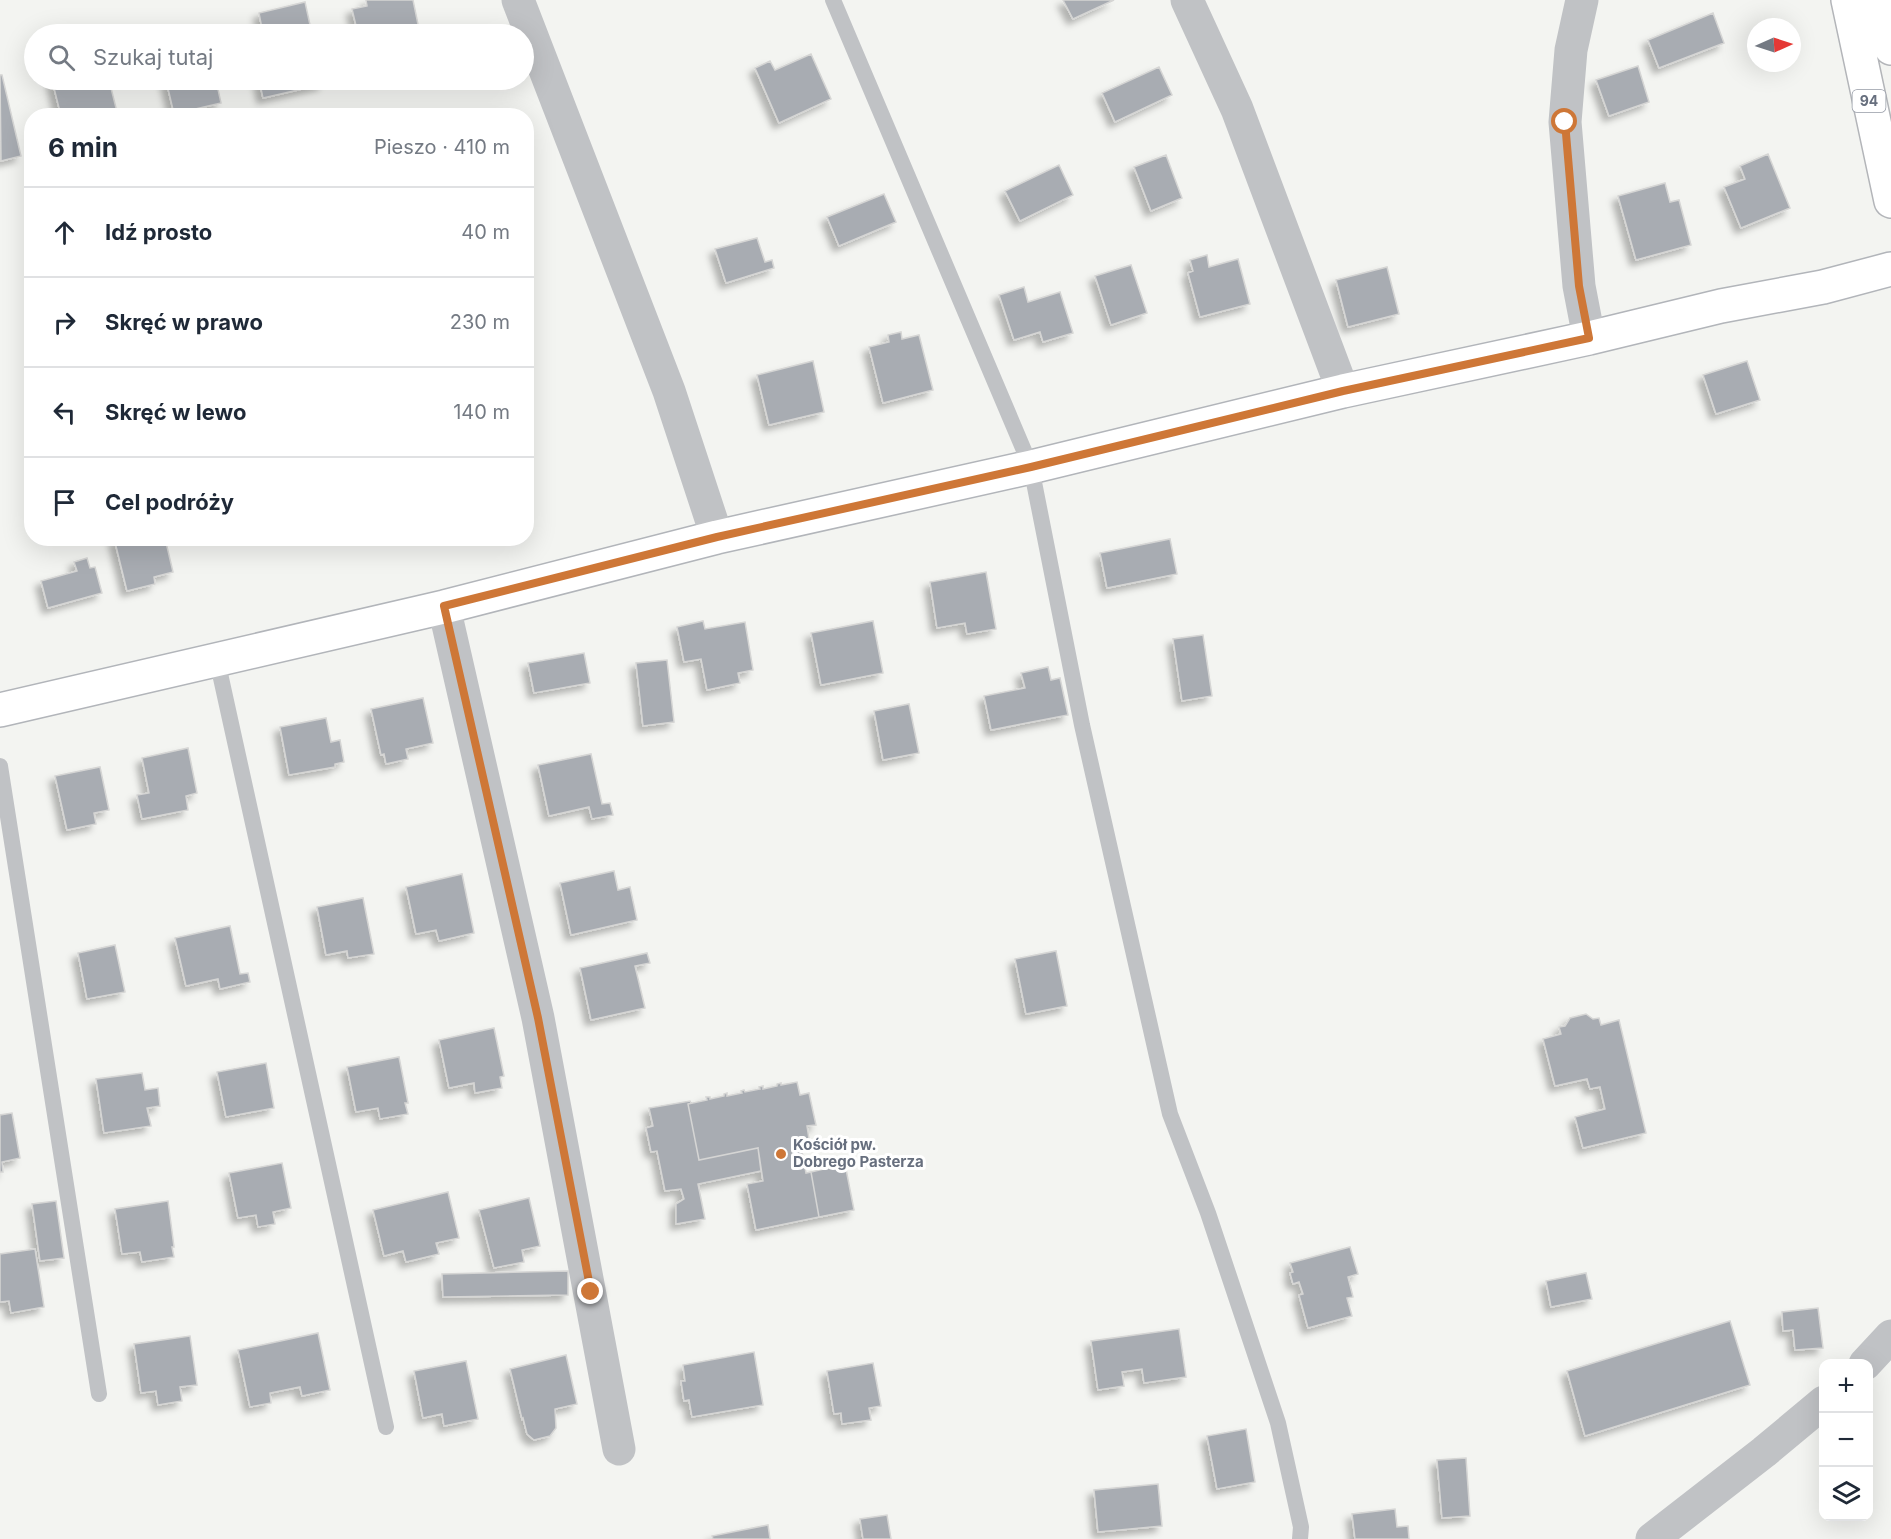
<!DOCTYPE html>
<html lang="pl">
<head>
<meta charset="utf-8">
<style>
  body { margin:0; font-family:Inter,sans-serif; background:#f2f2f3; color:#1f2937 }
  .controls { position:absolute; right:18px; bottom:18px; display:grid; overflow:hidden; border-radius:12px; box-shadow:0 6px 24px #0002 }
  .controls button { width:54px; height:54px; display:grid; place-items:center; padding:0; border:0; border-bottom:2px solid #e0e1e3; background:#fff; color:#1f2937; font:30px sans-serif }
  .compass { position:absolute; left:1747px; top:18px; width:54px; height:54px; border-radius:50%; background:#fff; box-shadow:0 6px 24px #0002; rotate:87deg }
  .stop { position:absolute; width:18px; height:18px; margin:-14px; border:4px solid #ce7737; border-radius:50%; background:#fff }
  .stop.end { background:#ce7737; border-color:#fff; box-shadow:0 2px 6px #0008 }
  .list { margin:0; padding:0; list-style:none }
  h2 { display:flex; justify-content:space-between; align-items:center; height:78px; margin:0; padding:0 24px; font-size:26px }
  h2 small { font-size:20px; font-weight:400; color:#747a83 }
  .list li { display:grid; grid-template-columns:39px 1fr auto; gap:18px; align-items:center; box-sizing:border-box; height:90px; padding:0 24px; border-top:2px solid #e0e1e3 }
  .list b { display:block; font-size:22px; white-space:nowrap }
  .list em { font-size:20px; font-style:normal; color:#747a83 }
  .icon { flex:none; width:33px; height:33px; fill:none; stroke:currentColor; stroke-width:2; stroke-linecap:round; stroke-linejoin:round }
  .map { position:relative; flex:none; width:1891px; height:1539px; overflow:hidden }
  .search { position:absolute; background:#fff; box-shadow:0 6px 24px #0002; left:24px; top:24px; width:510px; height:66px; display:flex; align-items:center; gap:15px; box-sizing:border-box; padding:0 21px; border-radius:33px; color:#747a83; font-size:22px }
  .panel { position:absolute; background:#fff; box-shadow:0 6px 24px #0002; left:24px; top:108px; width:510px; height:438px; border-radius:24px }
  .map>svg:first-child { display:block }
  .building { fill:#a8acb2; stroke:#d5d5d4; stroke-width:1.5; filter:url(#shadow) }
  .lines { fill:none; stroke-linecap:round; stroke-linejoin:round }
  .secondary-casing { stroke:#b2b5ba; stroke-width:36 }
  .primary-casing { stroke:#b3b5b9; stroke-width:36 }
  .lane { stroke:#c0c2c5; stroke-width:16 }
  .street { stroke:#c0c2c5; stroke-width:33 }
  .secondary { stroke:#fff; stroke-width:33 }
  .primary { stroke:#fff; stroke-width:33 }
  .route { stroke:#ce7737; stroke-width:8 }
  .poi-dot { fill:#ce7737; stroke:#fff; stroke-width:2 }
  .labels { text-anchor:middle; stroke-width:6; stroke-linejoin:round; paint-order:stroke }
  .shield { fill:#fff; stroke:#959aa5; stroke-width:1.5 }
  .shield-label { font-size:14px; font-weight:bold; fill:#676f7e }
  .poi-label { font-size:15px; font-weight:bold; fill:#676f7e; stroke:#fff; text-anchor:start }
</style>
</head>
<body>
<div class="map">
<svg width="1891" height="1539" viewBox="0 0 1891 1539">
  <defs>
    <filter id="shadow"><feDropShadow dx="-5.5" dy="5.5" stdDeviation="3" flood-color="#0004"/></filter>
  </defs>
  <rect width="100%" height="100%" fill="#f3f4f1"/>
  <!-- building -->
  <path class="building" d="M 366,0 L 413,0 L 420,34 L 358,34 L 352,9 L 367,6 Z
    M 1063,0 L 1114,0 L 1073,19 Z
    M 305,2 L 312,34 L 263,34 L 259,13 Z
    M 1713,13 L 1724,43 L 1659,68 L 1648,40 Z
    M 811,54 L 831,99 L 779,123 L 755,68 L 770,61 L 775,70 Z
    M 1638,66 L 1649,102 L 1609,116 L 1596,80 Z
    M 1159,67 L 1172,95 L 1115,122 L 1102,93 Z
    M 0,75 L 2,75 L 21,156 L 1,161 Z
    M 52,80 L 109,80 L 118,116 L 61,116 Z
    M 166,80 L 216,80 L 221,103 L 174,114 Z
    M 259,80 L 323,80 L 324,84 L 263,98 Z
    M 1768,154 L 1790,208 L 1741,228 L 1724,187 L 1745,179 L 1740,166 Z
    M 1166,155 L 1182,198 L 1151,211 L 1134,167 Z
    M 1059,165 L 1073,195 L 1020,221 L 1005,191 Z
    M 1665,183 L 1670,202 L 1679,200 L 1691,245 L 1636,260 L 1618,196 Z
    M 884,194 L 896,222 L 839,246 L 827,217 Z
    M 757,238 L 765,262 L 772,260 L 774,268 L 726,283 L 715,249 Z
    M 1207,255 L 1209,267 L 1238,259 L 1250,304 L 1200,317 L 1188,273 L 1193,271 L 1190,260 Z
    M 1131,265 L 1147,313 L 1111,325 L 1095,276 Z
    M 1387,267 L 1399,314 L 1348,327 L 1336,280 Z
    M 1024,287 L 1028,302 L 1060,292 L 1073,333 L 1043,342 L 1040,332 L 1014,340 L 999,295 Z
    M 901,332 L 902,339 L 919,335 L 933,390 L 883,403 L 869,347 L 889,342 L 888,335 Z
    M 813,361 L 824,412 L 769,425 L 757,375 Z
    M 1747,361 L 1760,400 L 1716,414 L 1703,375 Z
    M 114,538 L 165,538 L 173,572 L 154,577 L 155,584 L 127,591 Z
    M 1170,539 L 1177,574 L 1107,588 L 1100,553 Z
    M 87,558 L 90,568 L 95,567 L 102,593 L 48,608 L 41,581 L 77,571 L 74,562 Z
    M 986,572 L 996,629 L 967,634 L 965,623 L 937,628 L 930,582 Z
    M 703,621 L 705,629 L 745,622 L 753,670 L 738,673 L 740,683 L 707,690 L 701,659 L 684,662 L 677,627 Z
    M 873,621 L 883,673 L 821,685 L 811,633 Z
    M 1203,635 L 1212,696 L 1182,701 L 1173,639 Z
    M 584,653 L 590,683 L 534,693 L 528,663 Z
    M 667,660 L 674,722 L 643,726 L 636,663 Z
    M 1048,667 L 1051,680 L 1060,678 L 1068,715 L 991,730 L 984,696 L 1025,688 L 1021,673 Z
    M 423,698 L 433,743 L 406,749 L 408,759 L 386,764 L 384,754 L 381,755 L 371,709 Z
    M 909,704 L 919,753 L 883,760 L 874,711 Z
    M 326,718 L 331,742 L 340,740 L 344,762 L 335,764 L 335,767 L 289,775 L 280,727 Z
    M 188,748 L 197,793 L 186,796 L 188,810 L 142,819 L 137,795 L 149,793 L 142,758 Z
    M 591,754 L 602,804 L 610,803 L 613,815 L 592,819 L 589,807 L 549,816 L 538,765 Z
    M 100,767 L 109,810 L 94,813 L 96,824 L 67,830 L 55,776 Z
    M 614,871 L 618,890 L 630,887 L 637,920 L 571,935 L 560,883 Z
    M 462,874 L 474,933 L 439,941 L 436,930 L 416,934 L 406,887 Z
    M 363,898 L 374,954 L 348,958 L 347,951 L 326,955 L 317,907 Z
    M 230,926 L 240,974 L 248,973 L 250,982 L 220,989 L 218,979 L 186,986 L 175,938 Z
    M 115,945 L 125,992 L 87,999 L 78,953 Z
    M 1056,951 L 1067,1006 L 1026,1014 L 1015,959 Z
    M 647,953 L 650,963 L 635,966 L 645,1008 L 591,1020 L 580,968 Z
    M 1586,1014 L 1593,1019 L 1599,1018 L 1601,1025 L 1619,1020 L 1646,1133 L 1583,1148 L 1575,1117 L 1605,1109 L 1600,1087 L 1590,1089 L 1587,1079 L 1555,1086 L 1543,1039 L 1561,1034 L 1559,1027 L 1565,1026 L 1570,1018 Z
    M 494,1028 L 504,1076 L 500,1077 L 502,1088 L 475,1093 L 474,1083 L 449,1088 L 439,1040 Z
    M 399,1057 L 408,1103 L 405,1103 L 408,1114 L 380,1119 L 378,1108 L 356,1112 L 347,1067 Z
    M 266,1063 L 274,1108 L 226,1117 L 217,1072 Z
    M 142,1073 L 145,1090 L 158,1088 L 160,1106 L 147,1108 L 151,1126 L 104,1133 L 96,1079 Z
    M 797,1082 L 800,1095 L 809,1093 L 816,1125 L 807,1126 L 809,1139 L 800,1141 L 806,1173 L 811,1172 L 819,1217 L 756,1230 L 747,1184 L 763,1181 L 758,1148 L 699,1160 L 688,1104 L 707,1100 L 706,1097 L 710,1097 L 710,1099 L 724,1096 L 724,1094 L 727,1093 L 727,1096 L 742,1093 L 741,1091 L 744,1090 L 745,1092 L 760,1089 L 759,1087 L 763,1086 L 763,1089 L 777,1086 L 777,1084 L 781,1083 L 781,1085 Z
    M 690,1101 L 691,1103 L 688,1104 L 699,1160 L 758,1148 L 761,1171 L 698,1184 L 705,1219 L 676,1224 L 676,1204 L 684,1199 L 681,1189 L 665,1191 L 657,1151 L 651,1152 L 646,1128 L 653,1126 L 649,1108 Z
    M 12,1113 L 20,1158 L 2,1162 L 3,1172 L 0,1172 L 0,1115 Z
    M 282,1163 L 291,1208 L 273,1212 L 275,1224 L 258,1227 L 256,1215 L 238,1218 L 229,1173 Z
    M 845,1164 L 854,1210 L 819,1217 L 811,1172 Z
    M 448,1192 L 459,1238 L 436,1243 L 439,1254 L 406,1262 L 403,1251 L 384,1256 L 373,1210 Z
    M 529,1198 L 540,1246 L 522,1250 L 524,1262 L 494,1268 L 479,1210 Z
    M 56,1201 L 64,1258 L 40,1261 L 32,1204 Z
    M 168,1201 L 174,1247 L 172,1247 L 174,1257 L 142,1262 L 140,1252 L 122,1254 L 115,1209 Z
    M 1350,1247 L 1358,1274 L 1348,1277 L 1353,1297 L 1347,1298 L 1352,1316 L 1308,1328 L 1299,1295 L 1303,1294 L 1299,1282 L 1293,1284 L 1290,1273 L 1293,1272 L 1290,1263 Z
    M 35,1249 L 44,1307 L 11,1313 L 9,1301 L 0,1302 L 0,1254 Z
    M 568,1271 L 568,1295 L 443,1297 L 442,1274 Z
    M 1586,1273 L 1592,1299 L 1551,1307 L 1546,1281 Z
    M 1818,1308 L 1823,1348 L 1795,1350 L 1793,1330 L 1783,1331 L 1782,1312 Z
    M 1730,1321 L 1750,1385 L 1585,1436 L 1567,1371 Z
    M 1179,1329 L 1186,1377 L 1144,1383 L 1142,1369 L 1122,1372 L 1124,1386 L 1098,1390 L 1091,1341 Z
    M 318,1333 L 330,1390 L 302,1396 L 300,1387 L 270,1393 L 271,1403 L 250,1407 L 238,1350 Z
    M 190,1336 L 197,1385 L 180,1387 L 182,1401 L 158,1405 L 156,1391 L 141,1393 L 134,1344 Z
    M 754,1352 L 763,1405 L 692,1417 L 689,1400 L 684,1401 L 681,1381 L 685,1381 L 683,1365 Z
    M 566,1355 L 577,1404 L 555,1409 L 556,1428 L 550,1436 L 534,1440 L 527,1434 L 523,1418 L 522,1419 L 510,1369 Z
    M 466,1361 L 478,1419 L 444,1426 L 442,1414 L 423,1418 L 414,1371 Z
    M 873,1363 L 881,1406 L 869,1408 L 871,1420 L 842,1424 L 841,1413 L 834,1414 L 827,1371 Z
    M 1246,1429 L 1255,1482 L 1217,1489 L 1207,1436 Z
    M 1466,1458 L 1470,1516 L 1442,1518 L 1437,1460 Z
    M 1158,1484 L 1162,1526 L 1098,1532 L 1094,1490 Z
    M 1395,1509 L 1397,1527 L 1408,1526 L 1409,1539 L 1355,1539 L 1352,1514 Z
    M 887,1515 L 891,1539 L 863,1539 L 860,1519 Z
    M 768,1525 L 770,1539 L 713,1539 L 712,1536 Z"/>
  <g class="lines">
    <!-- secondary casing -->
    <g class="secondary-casing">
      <path id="secondary" d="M 0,710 L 444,607 L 717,537 L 1031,467 L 1343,391 L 1589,338 L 1721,306 L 1823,287 L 1891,269"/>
    </g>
    <!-- primary casing -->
    <g class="primary-casing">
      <path id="primary" d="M 1848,0 L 1891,201
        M 1881,0 L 1891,48"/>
    </g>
    <!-- lane -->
    <path class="lane" d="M 833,0 L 1031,467 L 1082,725 L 1170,1114 L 1208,1213 L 1278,1423 L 1301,1527 L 1300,1539
      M 217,660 L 386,1427
      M 0,766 L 99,1394"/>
    <!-- street -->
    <path class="street" d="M 518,0 L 669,391 L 717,537
      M 1187,0 L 1237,109 L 1343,391
      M 1582,0 L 1571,50 L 1565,122 L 1579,286 L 1589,338
      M 444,607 L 538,1018 L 619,1449
      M 1865,1364 L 1891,1336
      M 1652,1539 L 1764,1452 L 1824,1402"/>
    <!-- secondary -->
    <use href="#secondary" class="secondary"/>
    <!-- primary -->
    <use href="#primary" class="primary"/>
  </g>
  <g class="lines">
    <!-- route -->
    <path class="route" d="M 591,1292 L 538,1018 L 444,606 L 717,537 L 1031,467 L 1343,391 L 1589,338 L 1579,286 L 1565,122"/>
  </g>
  <!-- markers -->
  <circle class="poi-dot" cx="781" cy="1154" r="6"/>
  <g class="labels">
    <!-- shield labels -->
    <rect class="shield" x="1852.5" y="90" width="33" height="22" rx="4.5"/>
    <g class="shield-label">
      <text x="1869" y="106">94</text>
    </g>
    <!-- poi labels -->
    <g class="poi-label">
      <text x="793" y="1150">Kościół pw.<tspan x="793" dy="17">Dobrego Pasterza</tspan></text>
    </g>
  </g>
</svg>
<div class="controls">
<button>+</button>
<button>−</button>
<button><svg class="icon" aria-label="layers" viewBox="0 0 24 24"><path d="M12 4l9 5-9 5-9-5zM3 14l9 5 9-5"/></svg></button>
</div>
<svg class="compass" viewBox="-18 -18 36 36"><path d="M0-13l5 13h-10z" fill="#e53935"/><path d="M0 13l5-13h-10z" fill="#747a83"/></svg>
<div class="stop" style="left:1565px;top:122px"></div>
<div class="stop end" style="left:591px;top:1292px"></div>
<div class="search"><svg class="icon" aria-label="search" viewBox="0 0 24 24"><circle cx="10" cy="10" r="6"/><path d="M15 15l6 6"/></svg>Szukaj tutaj</div>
<section class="panel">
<h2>6 min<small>Pieszo · 410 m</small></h2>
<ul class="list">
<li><svg class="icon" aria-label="ahead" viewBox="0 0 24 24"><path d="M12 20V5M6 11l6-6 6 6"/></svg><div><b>Idź prosto</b></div><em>40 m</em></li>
<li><svg class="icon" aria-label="right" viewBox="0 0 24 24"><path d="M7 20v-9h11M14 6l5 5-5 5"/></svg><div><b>Skręć w prawo</b></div><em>230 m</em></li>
<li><svg class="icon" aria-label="left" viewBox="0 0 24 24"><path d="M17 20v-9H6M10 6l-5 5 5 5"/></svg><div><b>Skręć w lewo</b></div><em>140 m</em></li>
<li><svg class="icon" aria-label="arrive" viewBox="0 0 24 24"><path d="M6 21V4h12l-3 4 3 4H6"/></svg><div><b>Cel podróży</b></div></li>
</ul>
</section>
</div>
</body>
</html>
